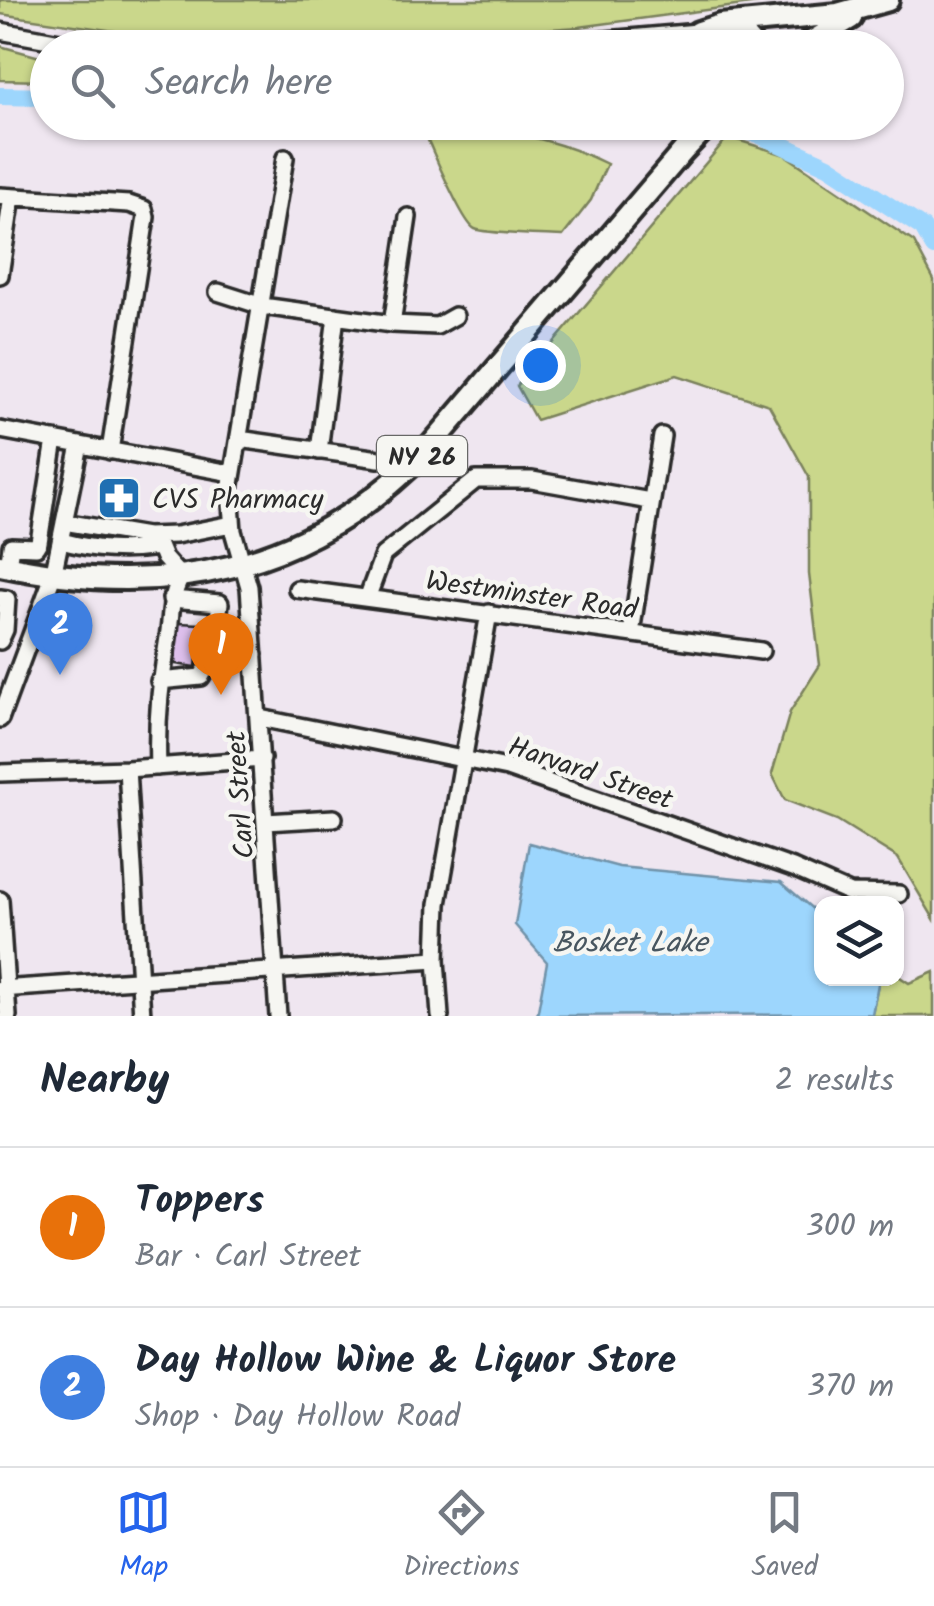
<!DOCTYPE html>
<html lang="en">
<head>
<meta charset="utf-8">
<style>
  body { margin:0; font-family:Kalam,sans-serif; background:#f2f2f3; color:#1f2937 }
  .controls { position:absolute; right:30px; bottom:30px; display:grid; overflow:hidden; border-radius:20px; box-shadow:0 2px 8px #0004 }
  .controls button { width:90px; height:90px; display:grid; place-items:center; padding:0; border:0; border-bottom:2px solid #e0e1e3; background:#fff; color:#1f2937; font:50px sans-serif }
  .you { position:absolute; left:540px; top:365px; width:35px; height:35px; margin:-25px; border:8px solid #fff; border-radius:50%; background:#1a73e8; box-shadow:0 0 0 15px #1a73e833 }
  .badge { display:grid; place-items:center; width:65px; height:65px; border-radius:50%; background:#2563eb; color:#fff; font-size:32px; font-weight:700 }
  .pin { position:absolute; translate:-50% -82px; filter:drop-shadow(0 2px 5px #0008) }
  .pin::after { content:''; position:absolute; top:52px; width:35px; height:30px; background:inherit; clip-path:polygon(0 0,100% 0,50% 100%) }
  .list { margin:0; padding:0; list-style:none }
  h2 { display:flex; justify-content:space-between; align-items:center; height:130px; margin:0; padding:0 40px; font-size:42px }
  h2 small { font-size:32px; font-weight:400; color:#747a83 }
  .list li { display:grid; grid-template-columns:65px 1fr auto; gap:30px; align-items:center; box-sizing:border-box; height:160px; padding:0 40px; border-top:2px solid #e0e1e3 }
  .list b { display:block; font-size:38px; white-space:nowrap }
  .list p { margin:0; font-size:32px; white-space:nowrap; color:#747a83 }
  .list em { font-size:32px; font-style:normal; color:#747a83 }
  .icon { flex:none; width:55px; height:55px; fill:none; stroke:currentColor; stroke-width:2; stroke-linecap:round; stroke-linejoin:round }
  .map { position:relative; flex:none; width:934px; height:1016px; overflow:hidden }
  .search { position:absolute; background:#fff; box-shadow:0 2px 8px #0004; left:30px; right:30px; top:30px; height:110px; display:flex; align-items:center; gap:25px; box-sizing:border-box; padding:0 35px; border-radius:55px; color:#747a83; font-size:38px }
  .sheet { height:450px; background:#fff }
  nav { display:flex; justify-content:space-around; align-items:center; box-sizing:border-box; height:140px; border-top:2px solid #e0e1e3; background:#fff; font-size:28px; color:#747a83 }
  nav a { display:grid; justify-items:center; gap:5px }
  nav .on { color:#2563eb }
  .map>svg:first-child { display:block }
  .green { fill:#cad78b; stroke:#7a815b; stroke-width:2.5 }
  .water { fill:#9dd6fd; stroke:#6f92a9; stroke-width:2.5 }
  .shadow { fill:#0003 }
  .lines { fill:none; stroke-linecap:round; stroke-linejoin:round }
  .river { stroke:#9dd6fd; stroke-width:18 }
  .building { fill:#dec0ed; stroke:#2b2b2b; stroke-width:2.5 }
  .minor-casing { stroke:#2b2b2b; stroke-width:22 }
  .major-casing { stroke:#2b2b2b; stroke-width:28 }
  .minor { stroke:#f6f6f2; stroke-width:15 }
  .major { stroke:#f6f6f2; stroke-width:20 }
  .labels { text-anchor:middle; stroke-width:9; stroke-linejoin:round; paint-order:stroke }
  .shield { fill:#f6f6f2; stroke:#686867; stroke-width:2.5 }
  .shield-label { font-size:25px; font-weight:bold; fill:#2b2b2b }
  .poi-label { font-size:28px; fill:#2b2b2b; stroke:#f6f6f2; text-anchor:start }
  .street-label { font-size:28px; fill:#2b2b2b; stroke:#f6f6f2 }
  .water-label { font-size:30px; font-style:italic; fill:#485660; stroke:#f6f6f2 }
</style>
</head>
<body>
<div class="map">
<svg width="934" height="1016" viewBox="0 0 934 1016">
  <rect width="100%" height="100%" fill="#efe6f0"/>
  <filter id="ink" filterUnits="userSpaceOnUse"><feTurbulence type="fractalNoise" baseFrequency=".01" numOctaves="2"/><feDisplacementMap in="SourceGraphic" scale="20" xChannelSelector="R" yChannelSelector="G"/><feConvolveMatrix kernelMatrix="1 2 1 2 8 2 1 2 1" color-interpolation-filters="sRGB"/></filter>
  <g filter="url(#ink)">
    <!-- green -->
    <path class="green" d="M 0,0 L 780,0 L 579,27 L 284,48 L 195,43 L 0,14 Z
      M 0,46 L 47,59 L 47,81 L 0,80 Z
      M 480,129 C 526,134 565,143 607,164 L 591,200 L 563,236 C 547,235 486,234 475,229 C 463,224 434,154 427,138 Z
      M 728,137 L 785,155 L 914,242 L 934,280 L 934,919 L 898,858 L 837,820 L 785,800 L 772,774 L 790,712 L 820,665 L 809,574 L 809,477 L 769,405 L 677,375 L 536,420 L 517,386 Z
      M 934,972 L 934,1016 L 846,1016 L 872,1014 L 879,979 L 896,978 L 897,975 L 909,983 Z"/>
    <!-- water -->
    <path class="water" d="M 529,843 L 619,867 L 781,882 L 821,916 L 822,978 L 879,979 L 872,1014 L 537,1016 L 547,962 L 515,925 Z"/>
    <!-- shadow -->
    <path class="shadow" d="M 199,627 L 205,630 L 202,669 L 184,667 L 178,663 Z"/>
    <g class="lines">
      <!-- river -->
      <path class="river" d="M 0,96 L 48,97
        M 707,122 L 758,134 L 828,166 L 923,228 L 934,247"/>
    </g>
    <!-- building -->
    <path class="building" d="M 178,623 L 200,624 L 196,667 L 175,664 Z"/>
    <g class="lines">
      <!-- minor casing -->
      <g class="minor-casing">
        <path id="minor" d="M 0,31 L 93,48
          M 515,48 L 698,32
          M 0,196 L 129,204 L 144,209 L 146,217 L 110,451
          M 0,275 L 12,197
          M 218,292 L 262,306 L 392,324 L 437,326 L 455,316
          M 392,324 L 408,217
          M 0,430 L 231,473
          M 239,439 L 379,459
          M 319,451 L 336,316
          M 64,522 L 147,536 L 176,535 L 232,524
          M 155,536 L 164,558 L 181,577 C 170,600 172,607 169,631 C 161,682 156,715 158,767
          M 61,541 C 95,550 124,552 159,547
          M 8,567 L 11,546 L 36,547 L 39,542 L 55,440
          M 297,589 L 761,651
          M 368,596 L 383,555 L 476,480 L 532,480 L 650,501
          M 0,598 L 7,599 L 5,630 L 0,641
          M 171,599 L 220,603 L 213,657
          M 631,633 L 662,436
          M 159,681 L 201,677 L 213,657 L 254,655
          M 260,718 L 507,768 L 793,868 L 850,893 L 899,894
          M 0,719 L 53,576 L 80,445
          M 127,769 L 142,1016
          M 0,773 L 127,769 L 262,759
          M 266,822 L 334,818
          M 0,900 L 8,1016
          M 0,989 L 436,960
          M 278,1016 L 249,587 L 233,531 L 230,490 L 285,158
          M 440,1016 L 436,960 L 438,904 L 489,613"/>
      </g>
      <!-- major casing -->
      <g class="major-casing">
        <path id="major" d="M 726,26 L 740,31 L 755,48
          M 698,32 L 720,25 L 838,14 L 888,0
          M 705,34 L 726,40 L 736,48
          M 801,48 L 851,18
          M 0,565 C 165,600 307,573 427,450 L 684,150 L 711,122"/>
      </g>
      <!-- minor -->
      <use href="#minor" class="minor"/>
      <!-- major -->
      <use href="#major" class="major"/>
    </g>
  </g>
  <!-- icons -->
  <defs>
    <g id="pharmacy-square" transform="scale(2.25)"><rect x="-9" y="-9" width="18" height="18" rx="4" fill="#1f6fb2" stroke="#f6f6f2"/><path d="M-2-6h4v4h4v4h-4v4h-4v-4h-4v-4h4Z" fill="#fff"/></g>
  </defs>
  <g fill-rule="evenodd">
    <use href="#pharmacy-square" x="119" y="498"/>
  </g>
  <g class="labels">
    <!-- shield labels -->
    <rect class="shield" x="377" y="436" width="90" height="40" rx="8"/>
    <g class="shield-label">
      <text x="422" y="465">NY 26</text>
    </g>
    <!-- poi labels -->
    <g class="poi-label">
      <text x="152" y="508">CVS Pharmacy</text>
    </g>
    <!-- street labels -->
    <g class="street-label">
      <text transform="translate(532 594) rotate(8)" y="10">Westminster Road</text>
      <text transform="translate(591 772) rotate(19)" y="10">Harvard Street</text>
      <text transform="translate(239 795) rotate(-94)" y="10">Carl Street</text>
    </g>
    <!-- water labels -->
    <g class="water-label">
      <text x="630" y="952">Bosket Lake</text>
    </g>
  </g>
</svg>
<div class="controls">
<button><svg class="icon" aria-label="layers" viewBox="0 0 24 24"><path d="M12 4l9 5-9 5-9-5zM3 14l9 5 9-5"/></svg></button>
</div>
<div class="you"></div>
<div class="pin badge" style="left:221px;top:695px;background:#e8710a">1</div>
<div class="pin badge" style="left:60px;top:675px;background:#3f7fe0">2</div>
<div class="search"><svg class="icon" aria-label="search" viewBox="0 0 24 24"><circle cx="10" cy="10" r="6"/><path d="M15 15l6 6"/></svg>Search here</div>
</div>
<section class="sheet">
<h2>Nearby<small>2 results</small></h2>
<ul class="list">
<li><span class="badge" style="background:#e8710a">1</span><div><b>Toppers</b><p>Bar · Carl Street</p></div><em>300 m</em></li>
<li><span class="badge" style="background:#3f7fe0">2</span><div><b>Day Hollow Wine &amp; Liquor Store</b><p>Shop · Day Hollow Road</p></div><em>370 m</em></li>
</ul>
</section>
<nav>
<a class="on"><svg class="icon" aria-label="map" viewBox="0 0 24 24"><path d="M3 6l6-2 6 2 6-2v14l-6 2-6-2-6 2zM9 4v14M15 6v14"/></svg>Map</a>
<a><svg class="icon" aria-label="directions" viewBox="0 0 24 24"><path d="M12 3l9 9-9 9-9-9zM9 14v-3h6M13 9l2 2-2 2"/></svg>Directions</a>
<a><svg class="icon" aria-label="saved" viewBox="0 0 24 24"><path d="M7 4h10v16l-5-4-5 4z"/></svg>Saved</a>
</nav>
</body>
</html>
